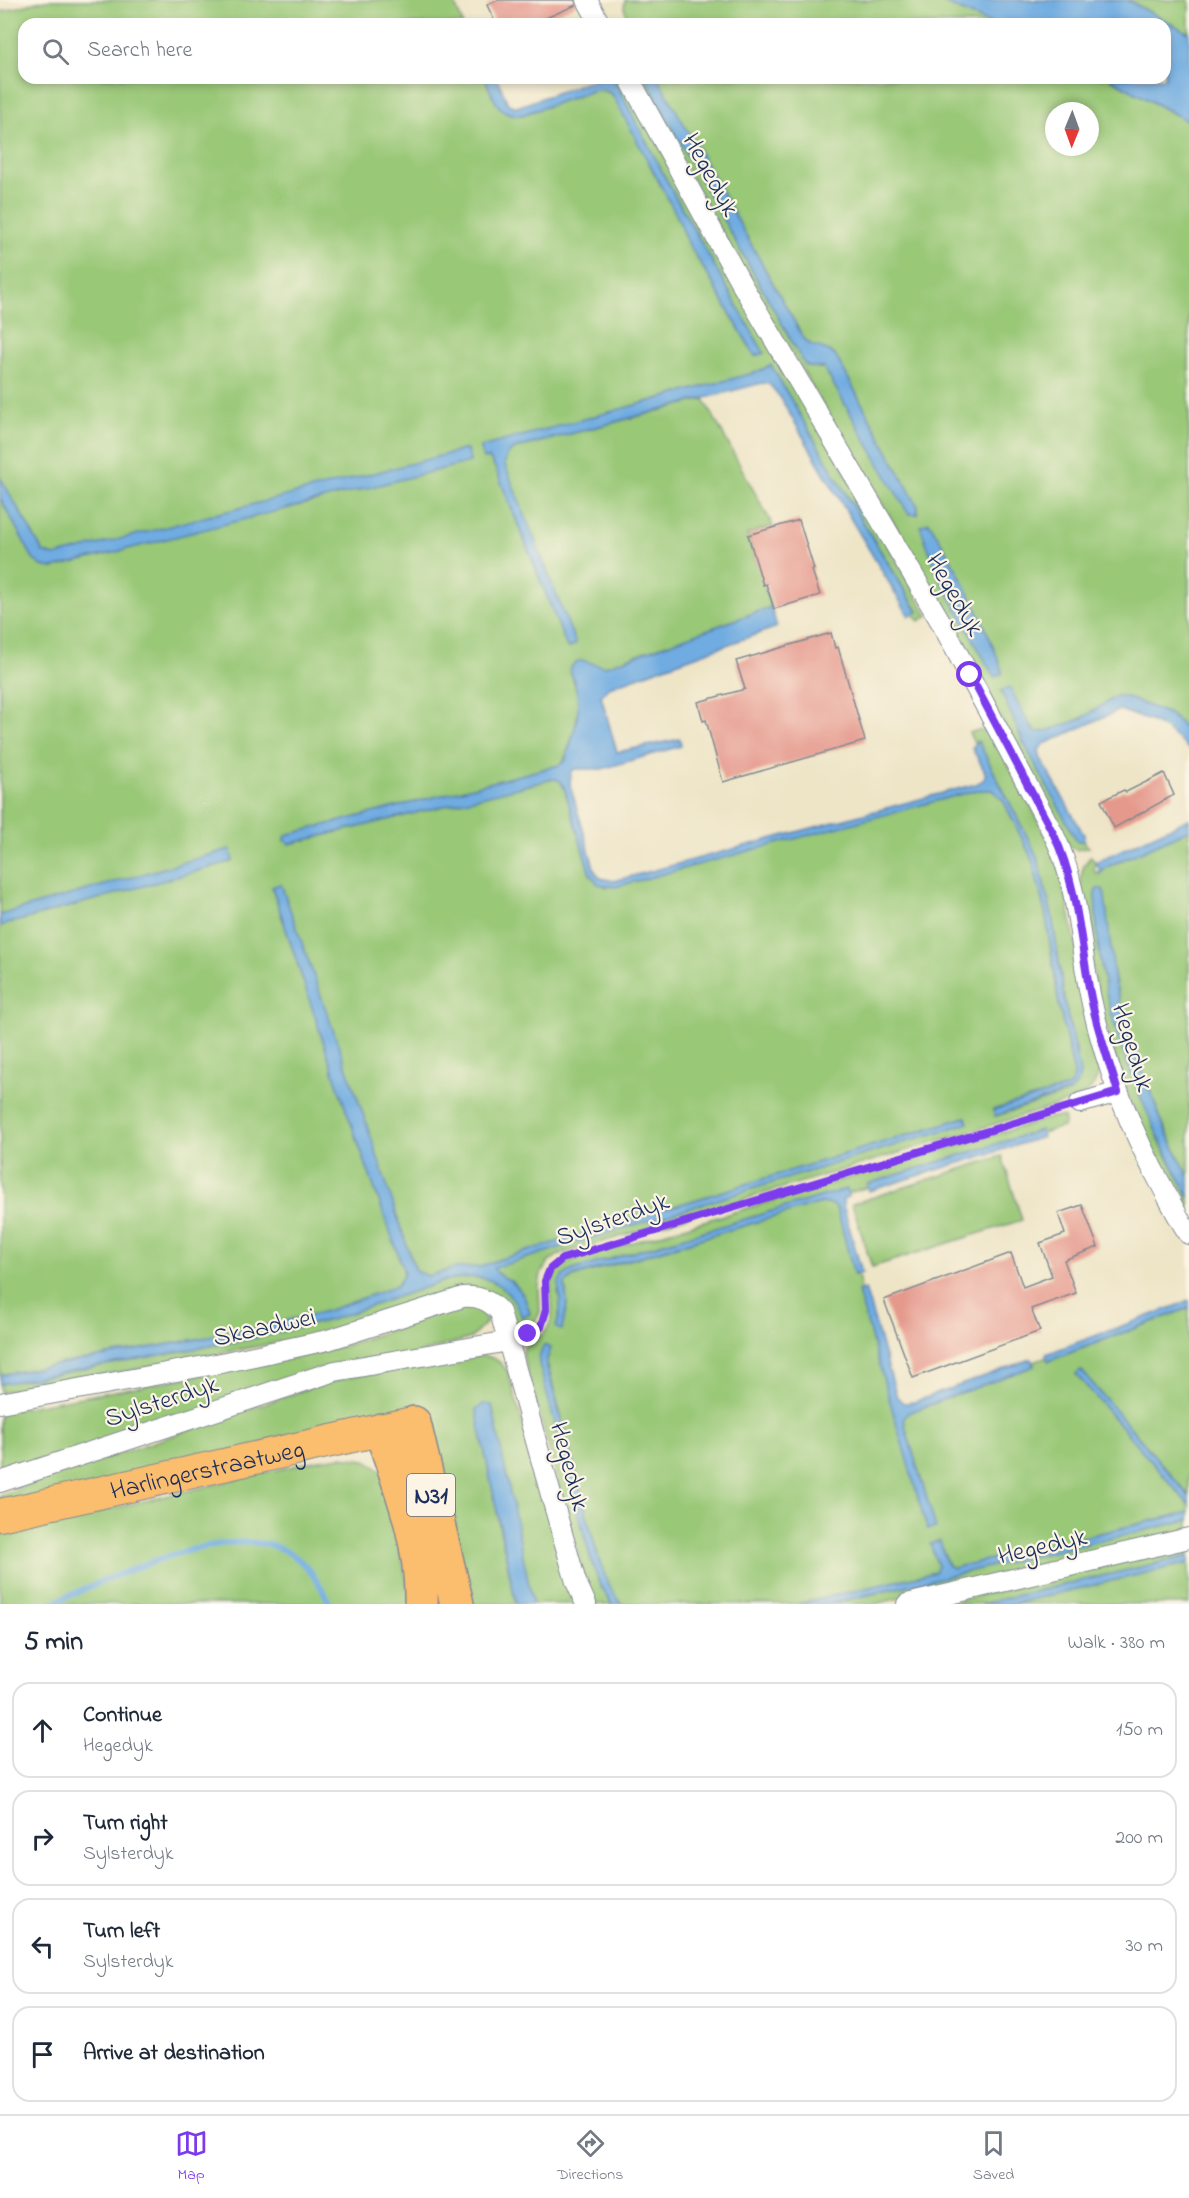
<!DOCTYPE html>
<html lang="en">
<head>
<meta charset="utf-8">
<style>
  body { margin:0; font-family:"Indie Flower",sans-serif; background:#f2f2f3; color:#1f2937 }
  .compass { position:absolute; left:1045px; top:102px; width:54px; height:54px; border-radius:50%; background:#fff; box-shadow:0 3px 9px #0003; rotate:181deg }
  .stop { position:absolute; width:18px; height:18px; margin:-14px; border:4px solid #7c3aed; border-radius:50%; background:#fff }
  .stop.end { background:#7c3aed; border-color:#fff; box-shadow:0 2px 6px #0008 }
  .list { margin:0; padding:0; list-style:none }
  h2 { display:flex; justify-content:space-between; align-items:center; height:78px; margin:0; padding:0 24px; font-size:26px }
  h2 small { font-size:20px; font-weight:400; color:#747a83 }
  .list li { display:grid; grid-template-columns:39px 1fr auto; gap:18px; align-items:center; box-sizing:border-box; height:96px; margin:0 12px 12px; padding:0 12px; border:2px solid #e0e1e3; border-radius:18px }
  .list b { display:block; font-size:22px; white-space:nowrap }
  .list p { margin:0; font-size:20px; white-space:nowrap; color:#747a83 }
  .list em { font-size:20px; font-style:normal; color:#747a83 }
  .icon { flex:none; width:33px; height:33px; fill:none; stroke:currentColor; stroke-width:2; stroke-linecap:round; stroke-linejoin:round }
  .map { position:relative; flex:none; width:1189px; height:1604px; overflow:hidden }
  .search { position:absolute; background:#fff; box-shadow:0 3px 9px #0003; left:18px; right:18px; top:18px; height:66px; display:flex; align-items:center; gap:15px; box-sizing:border-box; padding:0 21px; border-radius:18px; color:#747a83; font-size:22px }
  .sheet { height:510px; background:#fff }
  nav { display:flex; justify-content:space-around; align-items:center; box-sizing:border-box; height:84px; border-top:2px solid #e0e1e3; background:#fff; font-size:16px; color:#747a83 }
  nav a { display:grid; justify-items:center; gap:3px }
  nav .on { color:#7c3aed }
  .map>svg:first-child { display:block }
  .green { fill:#99c877; stroke:#5a7c6a; stroke-width:1.5; fill-rule:evenodd }
  .water { fill:#70ace1; stroke:#466ea0; stroke-width:1.5 }
  .lines { fill:none; stroke-linecap:round; stroke-linejoin:round }
  .stream { stroke:#70ace1; stroke-width:6 }
  .building { fill:#e5998d }
  .minor-casing { stroke:#848a92; stroke-width:22 }
  .primary-casing { stroke:#848a92; stroke-width:34 }
  .trunk-casing { stroke:#848a92; stroke-width:36 }
  .path { stroke:#848a92; stroke-width:4; stroke-dasharray:1.5 4.5; stroke-linecap:butt }
  .minor { stroke:#fff; stroke-width:20 }
  .primary { stroke:#fbbd6e; stroke-width:32 }
  .trunk { stroke:#fbbd6e; stroke-width:33 }
  .route { stroke:#7c3aed; stroke-width:8 }
  .labels { text-anchor:middle; stroke-width:4.5; stroke-linejoin:round; paint-order:stroke }
  .shield { fill:#fcf5e5; stroke:#5e6a86; stroke-width:1.5 }
  .shield-label { font-size:24px; font-weight:bold; fill:#1b2f5e }
  .street-label { font-size:26px; fill:#1b2f5e; stroke:#fcf5e5 }
</style>
</head>
<body>
<div class="map">
<svg width="1189" height="1604" viewBox="0 0 1189 1604">
  <rect width="100%" height="100%" fill="#fcf5e5"/>
  <filter id="ink" filterUnits="userSpaceOnUse"><feTurbulence type="fractalNoise" baseFrequency=".0167" numOctaves="2"/><feDisplacementMap in="SourceGraphic" scale="12" xChannelSelector="R" yChannelSelector="G"/><feConvolveMatrix kernelMatrix="1 2 1 2 8 2 1 2 1" color-interpolation-filters="sRGB"/></filter>
  <filter id="wash" filterUnits="userSpaceOnUse"><feTurbulence type="fractalNoise" baseFrequency=".008" numOctaves="4" result="noise"/><feDisplacementMap in="SourceGraphic" scale="24" xChannelSelector="R" yChannelSelector="G"/><feGaussianBlur stdDeviation="1.35" result="paint"/><feColorMatrix in="noise" values="0 0 0 0 0 0 0 0 0 0 0 0 0 0 0 0 0 1.4 0 .05"/><feComposite in="paint" operator="in"/></filter>
  <g filter="url(#wash)">
    <rect width="100%" height="100%" fill="#eee5c7"/>
    <!-- green -->
    <path class="green" d="M 45,0 L 453,0 L 463,24 L 24,24 L 24,78 L 485,78 L 492,96 L 522,115 L 595,90 C 606,90 611,92 617,101 L 677,216 L 689,245 L 712,282 L 755,356 L 764,353 L 675,196 L 613,78 L 620,78 L 928,616 L 919,621 L 913,614 L 918,611 L 859,516 L 771,366 L 758,372 L 481,447 L 483,459 L 489,458 L 495,467 L 567,647 L 569,648 L 505,465 C 505,455 508,452 517,448 L 704,399 L 773,526 L 747,534 L 771,607 L 606,666 C 592,667 578,652 570,670 L 579,698 L 578,720 L 564,761 L 559,765 L 286,835 L 285,840 L 290,844 L 553,779 L 559,780 L 564,787 L 590,874 L 606,887 L 977,790 L 993,790 L 1003,800 L 1032,859 L 1046,916 L 1059,1005 L 1074,1073 L 1073,1081 L 1068,1087 L 993,1110 L 996,1116 L 1062,1095 L 1071,1091 L 1078,1083 L 1076,1050 L 1065,1004 L 1052,915 L 1037,856 L 978,741 L 974,743 L 969,733 L 979,730 L 991,732 L 1054,850 L 1063,881 L 1100,1064 C 1098,1091 1084,1095 1062,1104 L 558,1255 L 548,1263 L 541,1273 L 539,1286 L 540,1312 L 536,1320 L 530,1325 L 525,1326 L 517,1323 L 499,1296 L 470,1286 L 323,1334 L 78,1380 L 0,1392 L 0,1384 L 254,1338 L 330,1320 L 447,1280 C 467,1276 493,1274 509,1292 C 515,1299 518,1308 522,1317 L 530,1314 L 511,1281 L 496,1273 L 493,1268 L 737,1192 L 966,1117 L 495,1261 L 480,1267 L 456,1268 L 428,1276 L 417,1272 L 412,1261 L 281,884 L 272,887 L 343,1101 L 402,1265 L 404,1273 L 397,1286 L 327,1311 L 252,1329 L 0,1375 L 0,926 L 233,861 L 230,850 L 0,915 L 0,498 L 34,560 L 42,566 L 53,568 L 470,461 L 467,450 L 62,555 L 54,556 L 43,552 L 0,477 L 0,12 Z
      M 625,0 L 937,0 L 992,24 L 630,24 L 624,8 Z
      M 1127,0 L 1189,0 L 1189,33 Z
      M 637,78 L 646,78 L 688,157 L 805,365 L 810,367 L 824,368 L 910,514 L 917,514 L 918,507 L 842,367 C 839,363 837,357 833,354 C 823,345 812,351 803,337 L 658,78 L 1109,78 L 1189,122 L 1189,730 L 1169,714 L 1123,696 C 1103,706 1057,735 1036,732 L 1001,691 L 1083,842 L 1089,847 L 1076,850 L 1069,845 L 902,536 L 749,282 ZM 1054,111 L 1090,111 L 1090,147 L 1054,147 Z
      M 1189,830 L 1189,1177 C 1164,1127 1139,1074 1124,1020 C 1113,977 1107,932 1097,889 L 1095,892 L 1101,965 L 1110,1010 L 1160,1143 L 1189,1197 L 1189,1219 L 1160,1167 L 1125,1090 L 1098,998 L 1082,908 L 1081,876 L 1084,865 L 1091,856 L 1095,862 L 1094,871 L 1099,874 L 1109,866 Z
      M 1053,1117 L 1063,1117 L 1065,1120 L 1063,1127 L 1042,1133 L 1041,1130 L 868,1184 L 868,1187 L 848,1193 L 847,1189 L 573,1270 L 558,1291 L 561,1307 L 556,1327 L 567,1305 L 565,1283 L 575,1276 L 821,1203 L 834,1205 C 843,1216 850,1258 854,1275 L 858,1274 L 861,1290 L 858,1291 L 935,1527 L 905,1426 L 904,1418 L 908,1412 L 1034,1366 L 1033,1362 L 1047,1357 L 1049,1361 L 1189,1308 L 1189,1496 L 1081,1370 L 1076,1374 L 1189,1505 L 1189,1512 L 953,1568 L 948,1565 L 940,1542 L 930,1544 L 938,1566 L 936,1572 L 797,1604 L 621,1604 L 608,1584 L 598,1557 L 546,1358 L 539,1357 L 591,1560 L 601,1587 L 612,1604 L 596,1604 L 585,1580 L 523,1355 C 522,1341 538,1341 545,1332 C 564,1307 535,1286 567,1262 Z
      M 1002,1156 L 1022,1220 L 872,1267 L 852,1204 Z
      M 470,1305 L 483,1313 L 487,1322 L 471,1338 L 0,1473 L 0,1412 L 288,1359 L 347,1345 L 452,1309 Z
      M 480,1356 C 494,1356 500,1361 508,1372 L 575,1604 L 533,1604 L 514,1517 L 498,1520 L 516,1604 L 464,1604 L 422,1405 L 0,1508 L 0,1495 L 310,1388 L 351,1376 Z
      M 341,1457 L 366,1460 L 382,1471 L 412,1604 L 0,1604 L 0,1535 L 319,1460 Z
      M 1189,1520 L 1189,1530 L 875,1604 L 829,1604 Z
      M 1189,1546 L 1189,1556 L 981,1604 L 942,1604 Z
      M 1189,1563 L 1189,1604 L 1012,1604 Z"/>
    <!-- water -->
    <path class="water" d="M 937,0 L 1127,0 L 1189,33 L 1189,122 L 1109,78 L 1165,78 L 1165,24 L 992,24 Z
      M 485,78 L 497,78 L 508,104 L 517,107 L 597,78 L 613,78 L 675,196 L 764,353 L 755,356 L 712,282 L 689,245 L 677,216 L 612,94 L 604,90 L 595,90 L 522,115 C 497,116 493,98 485,78 Z
      M 646,78 L 658,78 L 803,337 C 812,350 823,345 833,354 C 837,357 839,363 842,367 L 918,507 L 917,514 L 910,514 L 906,510 L 824,368 L 810,367 L 805,365 L 688,157 Z
      M 771,365 L 859,516 L 918,612 L 909,616 L 852,521 L 780,397 L 769,384 L 762,383 L 517,448 C 508,452 505,455 505,465 L 576,644 L 569,648 L 567,647 L 495,467 L 489,458 L 483,459 L 481,447 L 757,372 Z
      M 467,449 L 470,462 L 53,568 L 42,566 L 34,560 L 0,498 L 0,477 L 43,552 L 54,556 Z
      M 929,522 C 958,569 985,620 1003,673 L 994,677 L 939,577 L 920,526 Z
      M 771,607 L 777,627 L 609,687 L 601,696 L 617,752 L 680,739 L 681,746 L 602,769 L 574,769 L 571,773 L 570,785 L 595,871 L 600,878 L 614,881 L 976,784 C 982,781 986,779 985,772 L 972,748 L 978,741 L 1037,856 L 1052,915 L 1065,1004 L 1080,1073 L 1078,1083 L 1071,1091 L 995,1116 L 993,1110 L 1068,1087 L 1073,1081 L 1074,1073 L 1059,1005 L 1046,916 L 1032,859 L 1003,800 L 993,790 L 977,790 L 615,887 L 598,884 L 590,874 L 564,787 L 559,780 L 553,779 L 289,844 L 285,840 L 286,835 L 559,765 L 565,761 C 576,727 585,705 570,670 C 578,651 592,667 606,666 Z
      M 1010,687 L 1031,728 L 1036,732 L 1046,731 L 1081,719 L 1116,696 L 1123,696 L 1169,714 L 1189,730 L 1189,749 L 1167,730 L 1153,722 L 1120,710 L 1044,744 L 1039,750 L 1040,757 L 1084,835 L 1084,841 L 1077,841 L 1022,740 L 1001,691 Z
      M 1189,819 L 1189,830 L 1109,866 L 1099,874 L 1099,867 L 1095,862 Z
      M 230,849 L 233,861 L 0,926 L 0,915 Z
      M 281,884 L 365,1119 L 412,1261 L 417,1272 L 428,1276 L 456,1268 L 480,1267 L 495,1261 L 966,1117 L 968,1123 L 494,1268 C 496,1274 502,1276 509,1280 C 520,1287 527,1301 530,1314 L 522,1317 C 506,1280 485,1272 447,1280 L 330,1320 L 254,1338 L 0,1384 L 0,1375 L 252,1329 L 327,1311 L 397,1286 L 404,1274 L 402,1265 L 343,1101 L 272,887 Z
      M 1097,889 L 1103,889 L 1105,896 L 1115,984 L 1125,1023 L 1163,1125 L 1189,1177 L 1189,1197 C 1151,1125 1113,1045 1101,965 C 1097,941 1096,916 1095,892 Z
      M 1041,1130 L 1043,1137 L 869,1191 L 867,1184 Z
      M 847,1189 L 849,1196 L 843,1200 L 843,1205 L 862,1273 L 854,1275 L 837,1209 L 834,1205 L 821,1203 L 574,1276 L 565,1283 L 567,1305 L 562,1330 L 556,1328 C 558,1321 560,1315 560,1308 C 561,1289 551,1280 573,1270 Z
      M 865,1289 L 897,1397 L 904,1403 L 914,1402 L 1031,1359 L 1034,1366 L 908,1413 L 904,1418 L 905,1426 L 936,1528 L 927,1529 L 858,1292 Z
      M 1189,1301 L 1189,1308 L 1048,1361 L 1046,1354 Z
      M 544,1345 L 551,1348 L 546,1363 L 598,1557 L 608,1584 L 621,1604 L 612,1604 L 601,1587 L 591,1560 L 539,1364 L 539,1357 Z
      M 1081,1370 L 1189,1496 L 1189,1505 L 1076,1374 Z
      M 483,1404 L 492,1405 L 533,1604 L 516,1604 L 476,1410 Z
      M 1189,1512 L 1189,1520 L 829,1604 L 797,1604 L 935,1572 L 938,1566 L 930,1544 L 940,1541 L 947,1565 L 953,1568 Z
      M 1189,1556 L 1189,1563 L 1012,1604 L 981,1604 Z"/>
    <g class="lines">
      <!-- stream -->
      <path class="stream" d="M 50,1604 C 107,1579 212,1528 274,1546 C 301,1554 319,1580 330,1604"/>
    </g>
    <g id="blocks">
      <!-- building -->
      <path class="building" d="M 498,0 L 575,0 L 576,5 L 532,24 L 496,24 L 487,5 Z
        M 799,520 L 814,569 L 812,570 L 820,595 L 774,609 L 766,584 L 763,585 L 748,535 Z
        M 831,633 L 835,648 L 838,647 L 865,741 L 723,782 L 706,720 L 703,721 L 698,702 L 745,689 L 736,661 Z
        M 1164,773 L 1174,795 L 1114,828 L 1101,801 L 1124,790 L 1126,792 Z
        M 1082,1205 L 1098,1247 L 1064,1260 L 1076,1293 L 1031,1309 L 1040,1331 L 913,1378 L 884,1300 L 1011,1253 L 1023,1287 L 1052,1276 L 1040,1243 L 1065,1234 L 1058,1213 Z"/>
    </g>
  </g>
  <g filter="url(#ink)">
    <use href="#blocks" fill-opacity="0" stroke="#848a92" stroke-width="1.5"/>
    <g class="lines">
      <!-- minor casing -->
      <g class="minor-casing">
        <path id="minor" d="M 587,0 L 600,24
          M 629,78 L 742,285 L 942,624 L 1054,835 C 1079,886 1079,944 1091,999 C 1105,1065 1131,1131 1164,1190 C 1172,1205 1179,1220 1189,1234
          M 1080,1103 L 1118,1092
          M 0,1403 L 221,1363 L 328,1340 L 463,1297 C 479,1296 489,1300 500,1312 L 553,1502 L 576,1582 L 586,1604
          M 0,1482 L 335,1371 L 509,1341
          M 907,1604 L 1189,1538"/>
      </g>
      <!-- primary casing -->
      <g class="primary-casing">
        <g id="primary">
          <path id="s1" d="M 0,1515 L 407,1424"/>
        </g>
      </g>
      <!-- trunk casing -->
      <g class="trunk-casing">
        <path id="trunk" d="M 414,1423 L 457,1604
          M 381,1430 C 400,1487 423,1543 421,1604"/>
      </g>
      <!-- path -->
      <path class="path" d="M 524,1336 L 541,1327 C 543,1321 546,1314 546,1307 C 548,1281 539,1278 562,1259 L 1063,1109"/>
      <!-- minor -->
      <use href="#minor" class="minor"/>
      <!-- primary -->
      <use href="#primary" class="primary"/>
      <!-- trunk -->
      <use href="#trunk" class="trunk"/>
    </g>
  </g>
  <g class="lines" filter="url(#ink)">
    <!-- route -->
    <path class="route" d="M 528,1334 L 541,1327 L 546,1310 L 545,1281 L 550,1269 L 562,1259 L 1118,1092 C 1109,1061 1097,1029 1091,998 C 1080,943 1078,886 1054,835 L 970,675"/>
  </g>
  <g class="labels">
    <!-- shield labels -->
    <rect class="shield" x="407" y="1474" width="48" height="42" rx="4.5"/>
    <g class="shield-label">
      <text x="431" y="1503">N31</text>
    </g>
    <!-- street labels -->
    <g class="street-label">
      <text transform="translate(712 174) rotate(61)" y="9">Hegedyk</text>
      <text transform="translate(956 594) rotate(60)" y="9">Hegedyk</text>
      <text transform="translate(1134 1047) rotate(73)" y="9">Hegedyk</text>
      <text transform="translate(612 1218) rotate(-19)" y="9">Sylsterdyk</text>
      <text transform="translate(264 1326) rotate(-12)" y="9">Skaadwei</text>
      <text transform="translate(161 1400) rotate(-18)" y="9">Sylsterdyk</text>
      <text transform="translate(571 1466) rotate(75)" y="9">Hegedyk</text>
      <text dy="9" stroke="none"><textPath href="#s1" startOffset="212">Harlingerstraatweg</textPath></text>
      <text transform="translate(1042 1545) rotate(-13)" y="9">Hegedyk</text>
    </g>
  </g>
</svg>
<svg class="compass" viewBox="-18 -18 36 36"><path d="M0-13l5 13h-10z" fill="#e53935"/><path d="M0 13l5-13h-10z" fill="#747a83"/></svg>
<div class="stop" style="left:970px;top:675px"></div>
<div class="stop end" style="left:528px;top:1334px"></div>
<div class="search"><svg class="icon" aria-label="search" viewBox="0 0 24 24"><circle cx="10" cy="10" r="6"/><path d="M15 15l6 6"/></svg>Search here</div>
</div>
<section class="sheet">
<h2>5 min<small>Walk · 380 m</small></h2>
<ul class="list">
<li><svg class="icon" aria-label="ahead" viewBox="0 0 24 24"><path d="M12 20V5M6 11l6-6 6 6"/></svg><div><b>Continue</b><p>Hegedyk</p></div><em>150 m</em></li>
<li><svg class="icon" aria-label="right" viewBox="0 0 24 24"><path d="M7 20v-9h11M14 6l5 5-5 5"/></svg><div><b>Turn right</b><p>Sylsterdyk</p></div><em>200 m</em></li>
<li><svg class="icon" aria-label="left" viewBox="0 0 24 24"><path d="M17 20v-9H6M10 6l-5 5 5 5"/></svg><div><b>Turn left</b><p>Sylsterdyk</p></div><em>30 m</em></li>
<li><svg class="icon" aria-label="arrive" viewBox="0 0 24 24"><path d="M6 21V4h12l-3 4 3 4H6"/></svg><div><b>Arrive at destination</b></div></li>
</ul>
</section>
<nav>
<a class="on"><svg class="icon" aria-label="map" viewBox="0 0 24 24"><path d="M3 6l6-2 6 2 6-2v14l-6 2-6-2-6 2zM9 4v14M15 6v14"/></svg>Map</a>
<a><svg class="icon" aria-label="directions" viewBox="0 0 24 24"><path d="M12 3l9 9-9 9-9-9zM9 14v-3h6M13 9l2 2-2 2"/></svg>Directions</a>
<a><svg class="icon" aria-label="saved" viewBox="0 0 24 24"><path d="M7 4h10v16l-5-4-5 4z"/></svg>Saved</a>
</nav>
</body>
</html>
